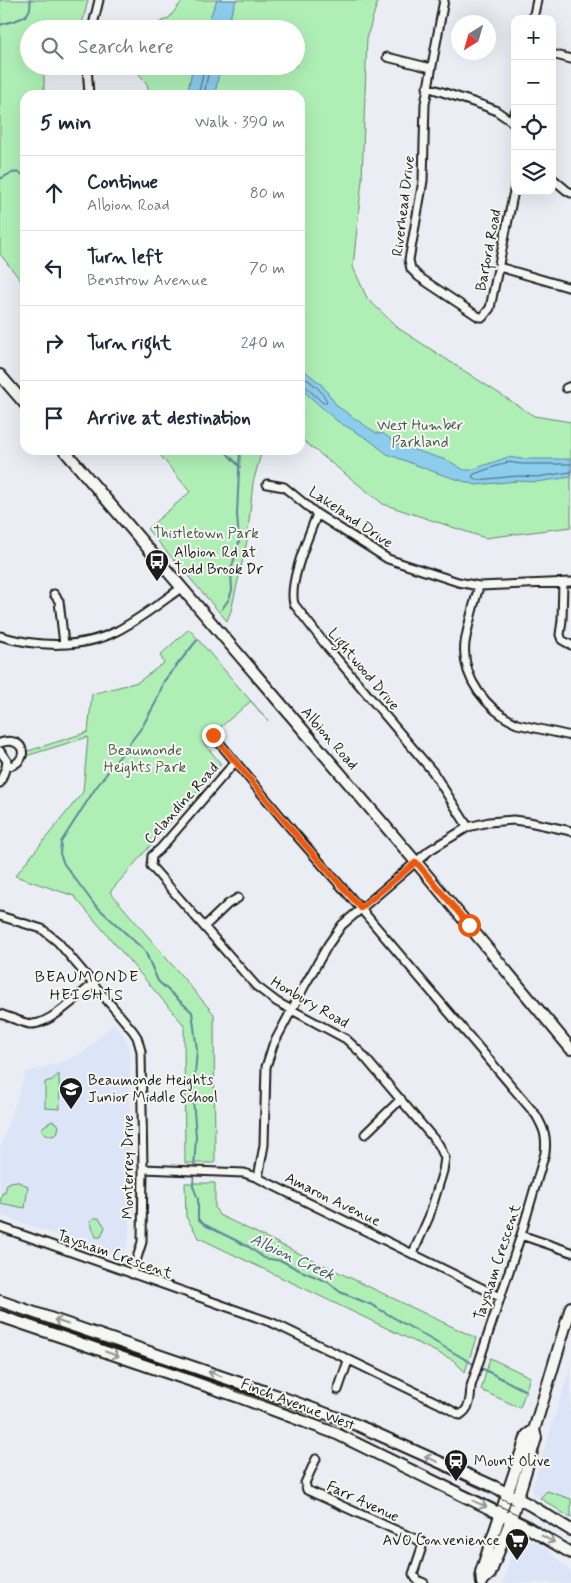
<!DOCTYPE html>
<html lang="en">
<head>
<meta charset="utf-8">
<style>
  body { margin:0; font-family:Mynerve,sans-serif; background:#f2f2f3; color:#1f2937 }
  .controls { position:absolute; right:15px; top:15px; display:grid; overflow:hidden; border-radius:10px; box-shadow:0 5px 20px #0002 }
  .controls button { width:45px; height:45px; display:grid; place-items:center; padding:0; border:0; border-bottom:1px solid #e0e1e3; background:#fff; color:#1f2937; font:25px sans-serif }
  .compass { position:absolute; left:451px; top:15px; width:45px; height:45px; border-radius:50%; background:#fff; box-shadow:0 5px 20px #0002; rotate:217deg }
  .stop { position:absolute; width:15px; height:15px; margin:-11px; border:4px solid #ea580c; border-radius:50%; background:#fff }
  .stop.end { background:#ea580c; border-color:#fff; box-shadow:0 1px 5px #0008 }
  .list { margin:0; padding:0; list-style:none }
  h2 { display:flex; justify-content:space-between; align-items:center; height:65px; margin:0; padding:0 20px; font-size:21px }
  h2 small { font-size:16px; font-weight:400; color:#747a83 }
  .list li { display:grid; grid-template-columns:32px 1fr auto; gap:15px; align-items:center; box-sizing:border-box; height:75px; padding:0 20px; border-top:1px solid #e0e1e3 }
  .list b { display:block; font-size:19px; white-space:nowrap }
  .list p { margin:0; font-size:16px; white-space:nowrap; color:#747a83 }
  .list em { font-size:16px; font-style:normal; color:#747a83 }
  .icon { flex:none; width:28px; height:28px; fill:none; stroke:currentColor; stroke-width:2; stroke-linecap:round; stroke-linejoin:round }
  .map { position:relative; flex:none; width:571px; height:1583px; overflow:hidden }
  .search { position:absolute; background:#fff; box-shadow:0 5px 20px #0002; left:20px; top:20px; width:285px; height:55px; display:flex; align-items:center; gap:12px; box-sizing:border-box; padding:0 18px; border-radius:28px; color:#747a83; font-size:19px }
  .panel { position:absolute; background:#fff; box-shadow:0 5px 20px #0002; left:20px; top:90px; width:285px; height:365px; border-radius:15px }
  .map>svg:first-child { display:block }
  .built { fill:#dbe5f7 }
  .green { fill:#afefb6; stroke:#668669 }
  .water { fill:#8ccdee; stroke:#5f869a }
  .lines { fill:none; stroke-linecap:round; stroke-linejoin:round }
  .shore { stroke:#496370; stroke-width:1 }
  .stream { stroke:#5f869a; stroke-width:2 }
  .street-casing { stroke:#1c1c1c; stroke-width:11 }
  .secondary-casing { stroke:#1c1c1c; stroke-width:14 }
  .street { stroke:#f6f6f2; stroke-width:7 }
  .secondary { stroke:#f6f6f2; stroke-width:10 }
  .tram { stroke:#1c1c1c; stroke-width:1 }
  .oneway { stroke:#949492 }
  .route { stroke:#ea580c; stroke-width:6 }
  .labels { text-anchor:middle; stroke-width:4; stroke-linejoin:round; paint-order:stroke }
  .street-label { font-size:15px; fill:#1c1c1c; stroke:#f6f6f2 }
  .park-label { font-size:15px; fill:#485b4a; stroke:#f6f6f2 }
  .poi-label { font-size:15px; fill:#1c1c1c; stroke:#f6f6f2; text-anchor:start }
  .neighbourhood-label { font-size:16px; letter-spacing:1px; fill:#1c1c1c; stroke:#f6f6f2 }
  .water-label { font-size:16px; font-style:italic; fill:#435a66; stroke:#f6f6f2 }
</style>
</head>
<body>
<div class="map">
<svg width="571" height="1583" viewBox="0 0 571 1583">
  <rect width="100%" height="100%" fill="#eaeef4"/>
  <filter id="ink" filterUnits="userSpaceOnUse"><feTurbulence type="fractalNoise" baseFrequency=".02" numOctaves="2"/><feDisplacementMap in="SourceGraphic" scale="10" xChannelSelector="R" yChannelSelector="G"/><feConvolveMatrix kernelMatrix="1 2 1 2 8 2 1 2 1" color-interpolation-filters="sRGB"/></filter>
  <g filter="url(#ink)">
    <!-- built -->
    <path class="built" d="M 114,1023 L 125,1037 L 130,1053 L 129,1238 L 122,1258 L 0,1215 L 0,1148 L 26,1072 L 56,1064 L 83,1053 Z
      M 571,1364 L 571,1518 L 534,1495 L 532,1489 Z
      M 527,1539 L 545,1548 L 571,1572 L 571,1583 L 503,1583 L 514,1545 L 518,1542 Z"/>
    <!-- green -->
    <path class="green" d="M 0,0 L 88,0 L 81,29 L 29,29 L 29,66 L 44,66 L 44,95 L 25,95 L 25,286 L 0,254 Z
      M 183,0 L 378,0 L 367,37 L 362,180 L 353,267 L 367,298 L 398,328 L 534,416 L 571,422 L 571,527 L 485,538 L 383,504 L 300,438 L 300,95 L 150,95 L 147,84 L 133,66 L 296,66 L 296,29 L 145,29 L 169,18 Z
      M 156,450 L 262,450 L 253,483 L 247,541 L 231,611 L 227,621 L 147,529 L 190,492 Z
      M 189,629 L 268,721 L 251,701 L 203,742 L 221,764 L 110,892 L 214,1014 L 215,1163 L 185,1163 L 184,1025 L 74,896 L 15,876 L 83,792 L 88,737 L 26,756 L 25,752 L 88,732 L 92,694 L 138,682 L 164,663 L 160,655 Z
      M 59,1074 L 60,1109 L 45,1108 L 45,1082 L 52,1080 Z
      M 52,1121 L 57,1123 L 59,1126 L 57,1134 L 52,1136 L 46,1134 L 41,1130 L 44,1126 Z
      M 16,1181 L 28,1186 L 25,1208 L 0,1203 L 2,1193 L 5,1193 L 7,1183 Z
      M 185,1183 L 215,1183 L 215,1208 L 219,1215 L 476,1338 L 465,1372 L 453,1360 L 199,1238 L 186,1217 Z
      M 93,1218 L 99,1218 L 105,1227 L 101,1237 L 96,1237 L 90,1221 Z
      M 490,1358 L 530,1377 L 520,1408 L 481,1390 Z
      M 547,1491 L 571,1499 L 571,1518 L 540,1498 Z"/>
    <!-- water -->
    <path class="water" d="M 217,0 L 236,0 L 228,23 L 228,29 L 205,29 Z
      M 193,66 L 220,66 L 215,95 L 187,95 Z
      M 300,367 L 322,385 L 337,406 L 376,433 L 384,434 L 399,445 L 449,461 L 464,470 L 471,470 L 508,457 L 522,459 L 571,459 L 571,477 L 537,482 L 517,481 L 476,485 L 440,474 L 387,454 L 368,439 L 337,421 L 300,388 Z"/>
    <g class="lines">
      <!-- shore -->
      <path class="shore" d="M 198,95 L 204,71 L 206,69 L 208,71 L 208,74 L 204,95
        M 300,374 C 310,382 324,390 327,403 L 323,403 L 305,386 L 300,385
        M 571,464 L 521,464 L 508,462 L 474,474 L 472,477 L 477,480 L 517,476 L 537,477 L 571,472"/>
      <!-- stream -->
      <path class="stream" d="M 0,25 C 13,20 34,20 30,0
        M 0,179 C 9,174 16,169 25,176
        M 224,450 L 240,467
        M 222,609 L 229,599 L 232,590 L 231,570 L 239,542 L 237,514 L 240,450
        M 198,639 L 164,681 L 156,702 L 142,727 L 95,789 L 61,842 L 60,854 L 64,864 L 94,904 L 145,951 L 158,981 L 192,1012 L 197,1050 L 193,1099 L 196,1136 L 193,1186 L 198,1199 L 198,1219 L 205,1225 L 249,1247 L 264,1258 L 282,1261 L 299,1270 L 328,1282 L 340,1292 L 372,1305 L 475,1365
        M 479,1367 L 524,1390"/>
      <!-- street casing -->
      <g class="street-casing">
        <path id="street" d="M 444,0 L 425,104 L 423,181 L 409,260 L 411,269 L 419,277 L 479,317 L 483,317 L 490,308 L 515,186
          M 533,19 L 537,0
          M 92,29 L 99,0
          M 552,54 L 571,59
          M 387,57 L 431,68
          M 87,66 L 89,95
          M 427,87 L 482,105 L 495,110 L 511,121
          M 515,112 L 511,121 L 515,126
          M 552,178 L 566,190 L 571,193
          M 499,267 L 571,288
          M 566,388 L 571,386
          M 267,484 L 284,487 L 317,514 L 388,559 L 458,582 L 479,586 L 571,582
          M 317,514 C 309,536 288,582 294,604 L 328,648 L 433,772 L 468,827
          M 563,583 L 562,620 L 560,635 L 562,640 L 571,645
          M 479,586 C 474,605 468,624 465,643 C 461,678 487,710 517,724 L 571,736
          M 54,594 L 59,601 L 64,644
          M 0,636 C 37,647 82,649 117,631 C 140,619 160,603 181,588
          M 0,743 C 25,734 32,763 6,767 L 0,783
          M 0,751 L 7,761 L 6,767
          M 235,762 L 160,849 L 152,856 L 151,866 L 256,986 L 277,1002 L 346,1039 L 361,1053 L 439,1145 L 445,1158 L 443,1171 L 429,1217 L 413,1253
          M 0,916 L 42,929 L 58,942 L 133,1031 L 137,1037 L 141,1051 L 143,1169 L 142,1242 L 132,1274
          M 205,926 L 228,904 L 238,898
          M 0,1014 C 10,1017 20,1022 30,1024 C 48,1026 80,995 93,984
          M 365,1134 L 401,1099
          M 143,1169 L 244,1173 L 258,1178 L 500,1297
          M 258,1178 L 264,1145 L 266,1067 L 273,1045 L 305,985 L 328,945 L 342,925 L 430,850 L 468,827 L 489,822 L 513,820 L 529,822 L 571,831
          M 0,1227 L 273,1323 L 438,1403 L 460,1415 C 471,1408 470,1398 471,1386 L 521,1235 L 545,1153 C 547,1136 544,1129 536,1115 L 361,909 L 297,836 L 213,735
          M 521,1235 L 571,1252
          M 338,1390 L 348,1361
          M 316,1459 L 305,1483 L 307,1490 L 422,1542 L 423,1544 L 413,1574 L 417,1580 L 424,1583"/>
      </g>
      <!-- secondary casing -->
      <g class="secondary-casing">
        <path id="secondary" d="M 0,375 L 25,404
          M 64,450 L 416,862 L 571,1049
          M 0,1301 L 281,1397 L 357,1425 L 495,1487 L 530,1505 L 571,1530
          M 0,1316 L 239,1397 L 337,1434 L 523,1525 L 571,1553
          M 483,1580 L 490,1574 L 511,1519 L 536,1438 L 534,1430 L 571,1307
          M 482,1583 L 481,1572 L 527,1435 L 534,1430"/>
      </g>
      <!-- street -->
      <use href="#street" class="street"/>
      <!-- secondary -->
      <use href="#secondary" class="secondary"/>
      <!-- tram -->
      <path class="tram" d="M 0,1310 L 193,1376 L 338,1428 L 529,1520 L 571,1547
        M 409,1455 L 513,1504"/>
    </g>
    <!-- one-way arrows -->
    <defs><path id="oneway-shaft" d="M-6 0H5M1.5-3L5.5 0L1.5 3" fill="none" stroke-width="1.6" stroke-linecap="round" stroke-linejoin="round" transform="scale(1.25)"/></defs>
    <g class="oneway">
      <use href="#oneway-shaft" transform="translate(61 1322) rotate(-161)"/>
      <use href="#oneway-shaft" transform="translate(112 1354) rotate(19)"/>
      <use href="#oneway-shaft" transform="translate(215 1374) rotate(-161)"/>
      <use href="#oneway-shaft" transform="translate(431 1459) rotate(-156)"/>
      <use href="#oneway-shaft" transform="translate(480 1504) rotate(25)"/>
      <use href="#oneway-shaft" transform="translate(548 1539) rotate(29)"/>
    </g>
  </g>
  <g class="lines" filter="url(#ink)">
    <!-- route -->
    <path class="route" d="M 213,735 L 297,836 L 361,908 L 416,862 L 469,925"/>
  </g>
  <!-- icons -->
  <defs>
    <g id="bus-pin" transform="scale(1.25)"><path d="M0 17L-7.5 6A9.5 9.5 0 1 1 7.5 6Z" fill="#1c1c1c" stroke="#f6f6f2"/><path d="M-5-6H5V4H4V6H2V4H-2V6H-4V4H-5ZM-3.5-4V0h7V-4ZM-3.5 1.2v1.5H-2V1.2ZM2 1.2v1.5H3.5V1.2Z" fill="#fff"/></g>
    <g id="school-pin" transform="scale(1.25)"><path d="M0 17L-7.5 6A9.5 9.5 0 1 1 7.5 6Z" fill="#1c1c1c" stroke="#f6f6f2"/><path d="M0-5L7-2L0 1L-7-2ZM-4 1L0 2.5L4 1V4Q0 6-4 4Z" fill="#fff"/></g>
    <g id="station-pin" transform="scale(1.25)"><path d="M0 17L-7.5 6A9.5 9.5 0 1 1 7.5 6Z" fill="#1c1c1c" stroke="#f6f6f2"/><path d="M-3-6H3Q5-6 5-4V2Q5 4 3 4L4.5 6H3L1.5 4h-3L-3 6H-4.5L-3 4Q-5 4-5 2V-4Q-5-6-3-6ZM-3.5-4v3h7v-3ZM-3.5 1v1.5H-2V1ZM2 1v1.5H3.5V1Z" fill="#fff"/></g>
    <g id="supermarket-pin" transform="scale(1.25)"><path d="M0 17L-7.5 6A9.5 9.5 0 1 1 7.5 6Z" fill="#1c1c1c" stroke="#f6f6f2"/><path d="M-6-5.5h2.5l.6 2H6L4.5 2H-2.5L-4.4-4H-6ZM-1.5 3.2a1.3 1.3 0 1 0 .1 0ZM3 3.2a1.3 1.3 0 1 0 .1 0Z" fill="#fff"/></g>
  </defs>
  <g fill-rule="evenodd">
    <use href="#bus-pin" x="157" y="561"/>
    <use href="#school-pin" x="71" y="1089"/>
    <use href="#station-pin" x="456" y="1461"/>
    <use href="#supermarket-pin" x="517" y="1540"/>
  </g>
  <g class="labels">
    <!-- street labels -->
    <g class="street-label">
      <text transform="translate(403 206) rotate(-83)" y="5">Riverhead Drive</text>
      <text transform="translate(488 250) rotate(-79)" y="5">Barford Road</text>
      <text transform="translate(351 517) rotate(34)" y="5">Lakeland Drive</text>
      <text transform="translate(364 669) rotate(50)" y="5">Lightwood Drive</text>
      <text transform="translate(330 738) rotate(49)" y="5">Albion Road</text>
      <text transform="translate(181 803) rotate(-48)" y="5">Celandine Road</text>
      <text transform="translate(310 1002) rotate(30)" y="5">Honbury Road</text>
      <text transform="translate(128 1167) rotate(-90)" y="5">Monterrey Drive</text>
      <text transform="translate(333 1199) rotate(26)" y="5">Amaron Avenue</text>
      <text transform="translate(115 1254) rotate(19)" y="5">Taysham Crescent</text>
      <text transform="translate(497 1262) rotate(-72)" y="5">Taysham Crescent</text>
      <text transform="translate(298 1404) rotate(21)" y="5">Finch Avenue West</text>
      <text transform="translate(363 1501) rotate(25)" y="5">Farr Avenue</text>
    </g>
    <!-- park labels -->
    <g class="park-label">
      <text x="420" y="430">West Humber<tspan x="420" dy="17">Parkland</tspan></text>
      <text x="206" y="538">Thistletown Park</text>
      <text x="145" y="755">Beaumonde<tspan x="145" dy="17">Heights Park</tspan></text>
    </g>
    <!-- poi labels -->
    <g class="poi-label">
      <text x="174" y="557">Albion Rd at<tspan x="174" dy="17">Todd Brook Dr</tspan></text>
      <text x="88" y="1085">Beaumonde Heights<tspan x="88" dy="17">Junior Middle School</tspan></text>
      <text x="474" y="1466">Mount Olive</text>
      <text x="500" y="1545" text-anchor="end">AVO Convenience</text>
    </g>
    <!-- neighbourhood labels -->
    <g class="neighbourhood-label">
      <text x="87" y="982">BEAUMONDE<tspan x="87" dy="18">HEIGHTS</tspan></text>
    </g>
    <!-- water labels -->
    <g class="water-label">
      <text transform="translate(293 1256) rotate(25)" y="6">Albion Creek</text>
    </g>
  </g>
</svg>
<div class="controls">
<button>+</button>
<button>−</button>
<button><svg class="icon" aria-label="locate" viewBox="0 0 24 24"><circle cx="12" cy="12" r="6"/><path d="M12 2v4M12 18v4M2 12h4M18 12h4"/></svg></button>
<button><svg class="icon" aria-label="layers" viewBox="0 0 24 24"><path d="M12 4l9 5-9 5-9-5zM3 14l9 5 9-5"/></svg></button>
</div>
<svg class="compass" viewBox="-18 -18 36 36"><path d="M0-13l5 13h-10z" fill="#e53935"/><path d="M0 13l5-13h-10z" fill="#747a83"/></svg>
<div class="stop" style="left:469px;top:925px"></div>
<div class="stop end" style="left:213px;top:735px"></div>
<div class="search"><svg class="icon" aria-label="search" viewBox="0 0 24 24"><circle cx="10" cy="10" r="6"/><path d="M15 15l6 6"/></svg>Search here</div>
<section class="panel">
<h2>5 min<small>Walk · 390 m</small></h2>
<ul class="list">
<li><svg class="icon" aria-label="ahead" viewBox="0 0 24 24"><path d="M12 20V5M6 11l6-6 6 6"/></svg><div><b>Continue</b><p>Albion Road</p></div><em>80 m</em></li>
<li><svg class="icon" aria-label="left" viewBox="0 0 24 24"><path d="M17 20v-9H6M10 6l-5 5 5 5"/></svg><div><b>Turn left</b><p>Benstrow Avenue</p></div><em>70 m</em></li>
<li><svg class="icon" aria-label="right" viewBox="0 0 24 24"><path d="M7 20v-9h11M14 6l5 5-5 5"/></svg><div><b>Turn right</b></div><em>240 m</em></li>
<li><svg class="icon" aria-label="arrive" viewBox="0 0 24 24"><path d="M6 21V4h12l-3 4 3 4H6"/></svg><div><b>Arrive at destination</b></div></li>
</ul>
</section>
</div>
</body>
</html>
